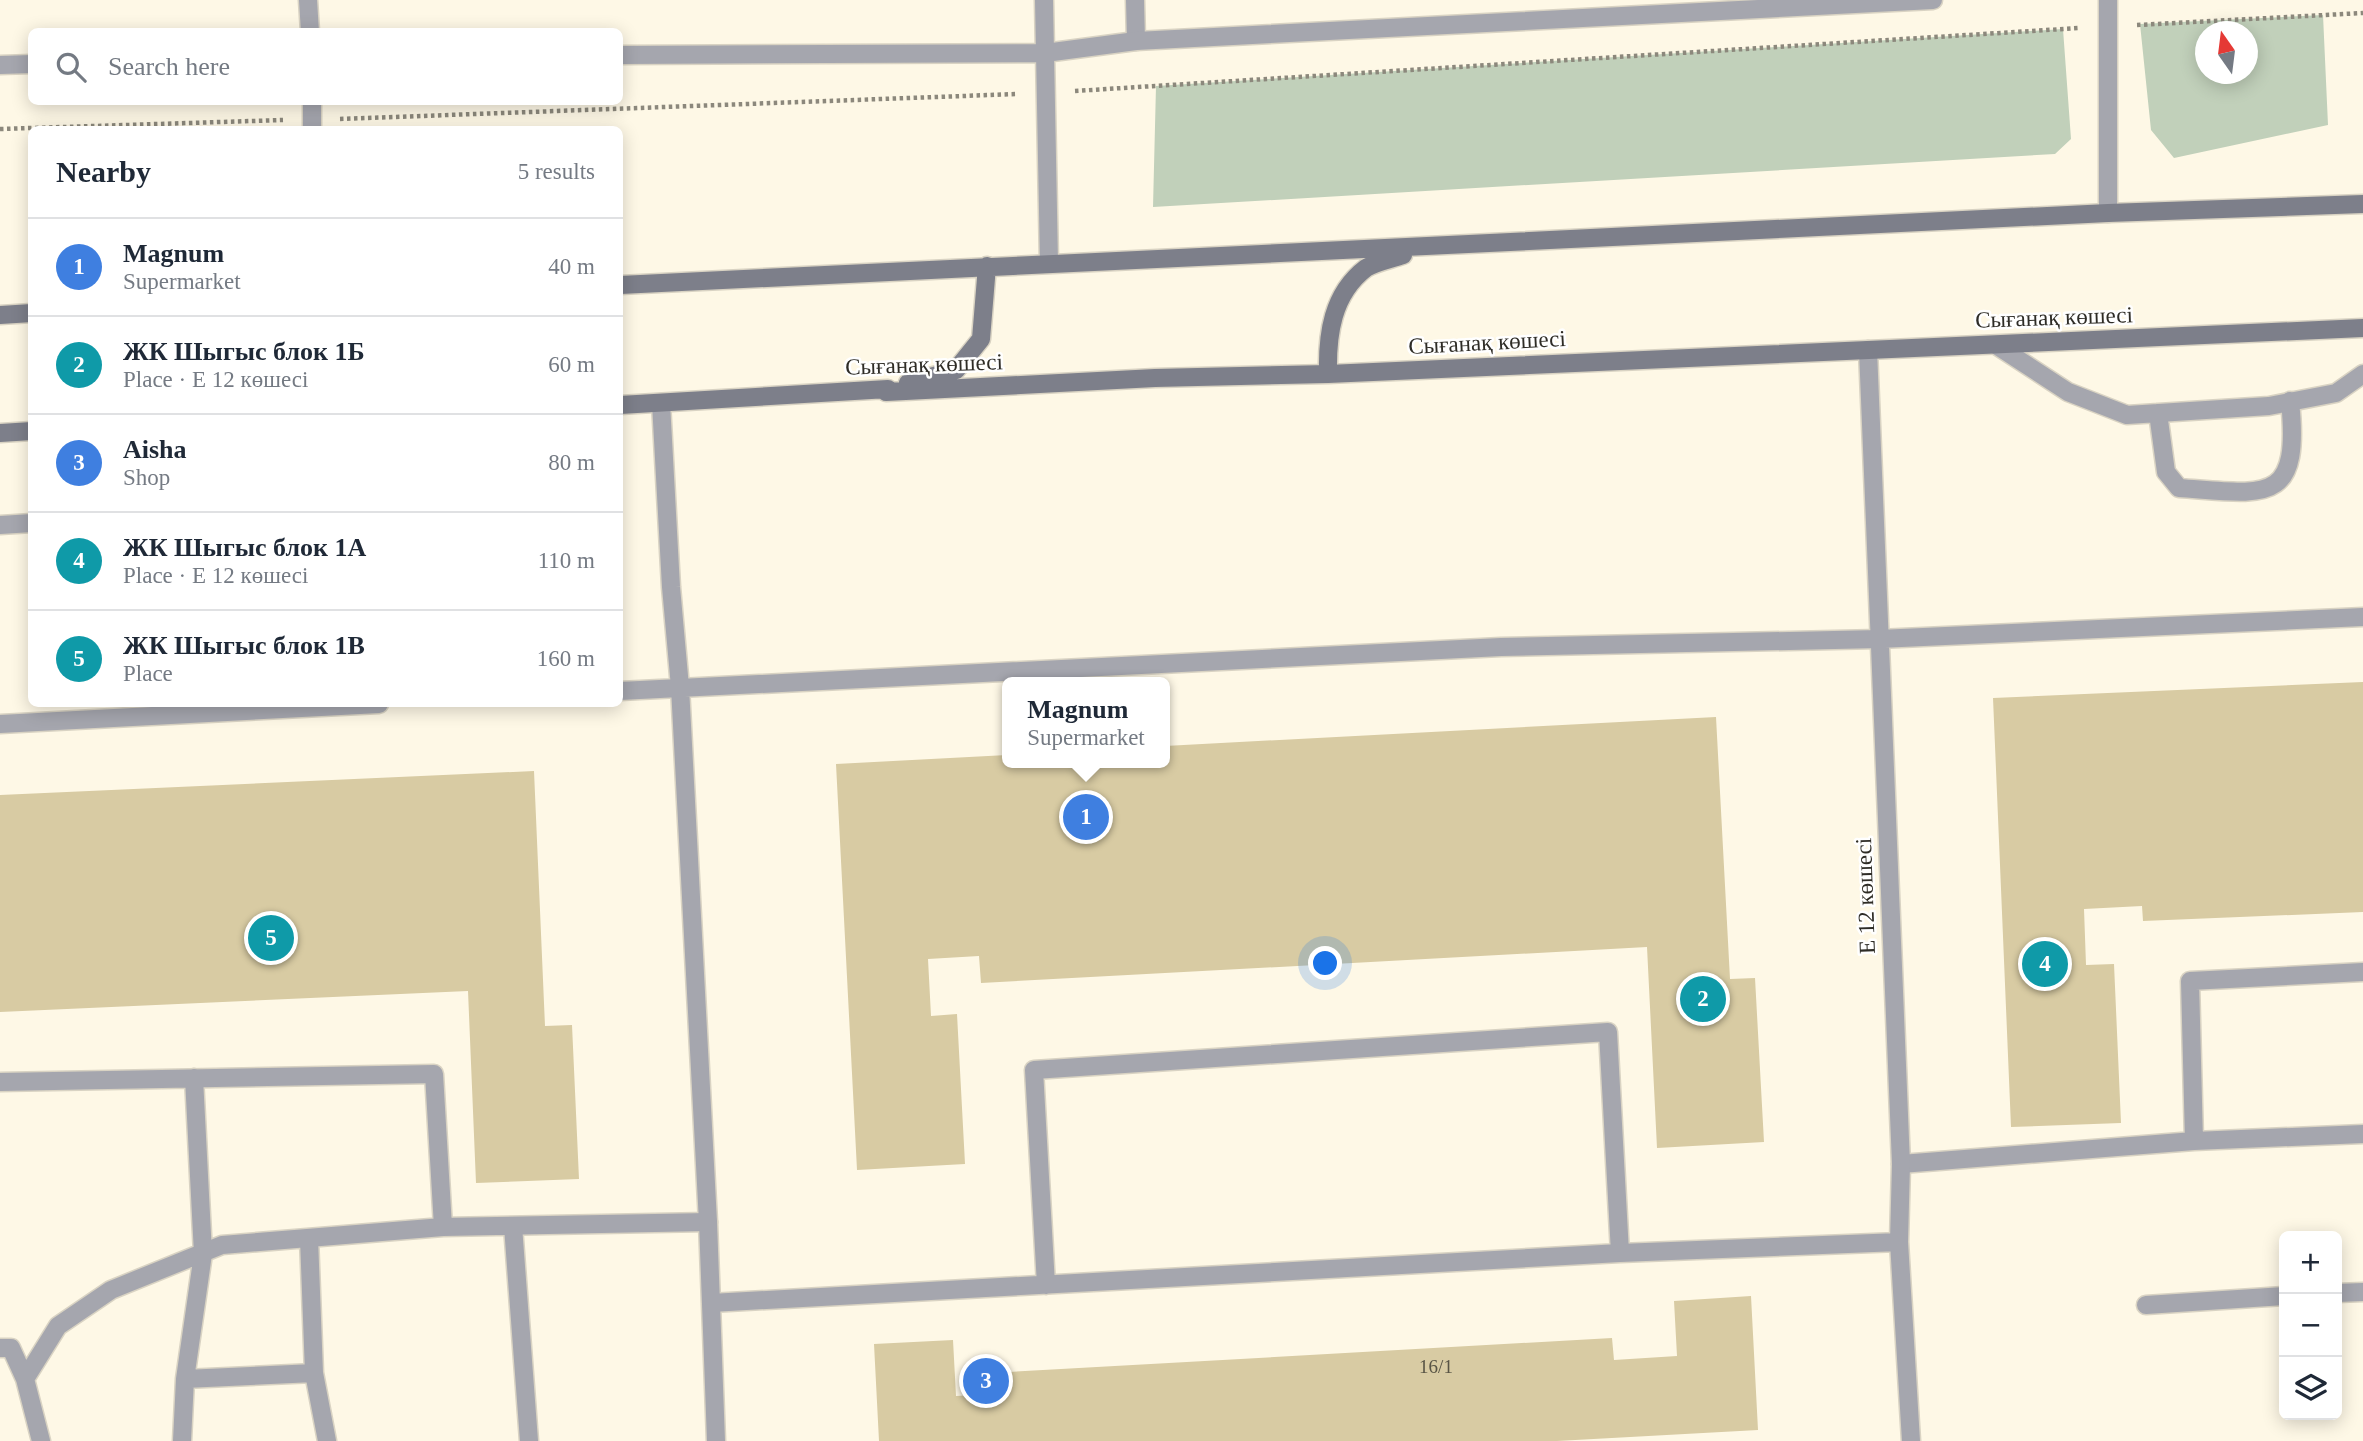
<!DOCTYPE html>
<html lang="en">
<head>
<meta charset="utf-8">
<style>
  body { margin:0; font-family:"Times New Roman",serif; background:#f2f2f3; color:#1f2937 }
  .controls { position:absolute; right:21px; bottom:21px; display:grid; overflow:hidden; border-radius:10px; box-shadow:0 4px 18px #0003 }
  .controls button { width:63px; height:63px; display:grid; place-items:center; padding:0; border:0; border-bottom:2px solid #e0e1e3; background:#fff; color:#1f2937; font:35px sans-serif }
  .compass { position:absolute; left:2195px; top:21px; width:63px; height:63px; border-radius:50%; background:#fff; box-shadow:0 4px 18px #0003; rotate:346deg }
  .you { position:absolute; left:1326px; top:964px; width:24px; height:24px; margin:-18px; border:5px solid #fff; border-radius:50%; background:#1a73e8; box-shadow:0 0 0 10px #1a73e833 }
  .badge { display:grid; place-items:center; width:46px; height:46px; border-radius:50%; background:#cc3b50; color:#fff; font-size:23px; font-weight:700 }
  .pin { position:absolute; translate:-50% -50%; border:4px solid #fff; box-shadow:0 2px 7px #0006 }
  .popup { position:absolute; left:1002px; top:677px; width:168px; height:91px; box-sizing:border-box; display:grid; place-content:center; border-radius:10px; background:#fff; filter:drop-shadow(0 2px 5px #0005); font-size:23px; white-space:nowrap; color:#747a83 }
  .popup b { font-size:26px; color:#1f2937 }
  .popup::after { content:''; position:absolute; left:50%; top:100%; margin-left:-14px; border:14px solid transparent; border-top-color:#fff }
  .list { margin:0; padding:0; list-style:none }
  h2 { display:flex; justify-content:space-between; align-items:center; height:91px; margin:0; padding:0 28px; font-size:30px }
  h2 small { font-size:23px; font-weight:400; color:#747a83 }
  .list li { display:grid; grid-template-columns:46px 1fr auto; gap:21px; align-items:center; box-sizing:border-box; height:98px; padding:0 28px; border-top:2px solid #e0e1e3 }
  .list b { display:block; font-size:26px; white-space:nowrap }
  .list p { margin:0; font-size:23px; white-space:nowrap; color:#747a83 }
  .list em { font-size:23px; font-style:normal; color:#747a83 }
  .icon { flex:none; width:38px; height:38px; fill:none; stroke:currentColor; stroke-width:2; stroke-linecap:round; stroke-linejoin:round }
  .map { position:relative; flex:none; width:2363px; height:1441px; overflow:hidden }
  .search { position:absolute; background:#fff; box-shadow:0 4px 18px #0003; left:28px; top:28px; width:595px; height:77px; display:flex; align-items:center; gap:18px; box-sizing:border-box; padding:0 24px; border-radius:10px; color:#747a83; font-size:26px }
  .panel { position:absolute; background:#fff; box-shadow:0 4px 18px #0003; left:28px; top:126px; width:595px; height:581px; border-radius:10px }
  .map>svg:first-child { display:block }
  .green { fill:#c1d0ba; fill-rule:evenodd }
  .building { fill:#d8cba3 }
  .lines { fill:none; stroke-linecap:round; stroke-linejoin:round }
  .service-casing { stroke:#d9d3c3; stroke-width:21 }
  .minor-casing { stroke:#d9d3c3; stroke-width:21 }
  .secondary-casing { stroke:#d9d3c3; stroke-width:21 }
  .path { stroke:#8c887c; stroke-width:4.5; stroke-dasharray:3.5 3.5; stroke-linecap:butt }
  .service { stroke:#a5a6ae; stroke-width:18 }
  .minor { stroke:#a5a6ae; stroke-width:18 }
  .secondary { stroke:#7d7f8a; stroke-width:18 }
  .labels { text-anchor:middle; stroke-width:5; stroke-linejoin:round; paint-order:stroke }
  .number-label { font-size:19px; fill:#585445 }
  .street-label { font-size:23px; fill:#2e2c26; stroke:#fff }
</style>
</head>
<body>
<div class="map">
<svg width="2363" height="1441" viewBox="0 0 2363 1441">
  <rect width="100%" height="100%" fill="#fef8e6"/>
  <!-- green -->
  <path class="green" d="M 2323,15 L 2328,125 L 2174,158 L 2151,130 L 2140,24 ZM 2206,32 L 2248,32 L 2248,74 L 2206,74 Z
    M 2063,29 L 2071,139 L 2055,154 L 1153,207 L 1156,86 Z"/>
  <!-- building -->
  <path class="building" d="M 2363,682 L 2363,912 L 2143,921 L 2142,906 L 2084,909 L 2086,965 L 2114,964 L 2121,1123 L 2011,1127 L 1993,698 Z
    M 1716,717 L 1730,979 L 1755,978 L 1764,1142 L 1657,1148 L 1647,947 L 981,983 L 979,956 L 928,959 L 931,1016 L 957,1014 L 965,1164 L 857,1170 L 836,764 L 1007,755 L 1007,763 L 1165,763 L 1165,746 Z
    M 534,771 L 545,1026 L 572,1025 L 579,1179 L 476,1183 L 468,991 L 0,1012 L 0,795 Z
    M 1751,1296 L 1758,1430 L 1557,1441 L 879,1441 L 874,1344 L 953,1340 L 956,1396 L 1009,1393 L 1008,1372 L 1612,1338 L 1614,1360 L 1677,1356 L 1674,1301 Z"/>
  <g class="lines">
    <!-- service casing -->
    <g class="service-casing">
      <path id="service" d="M 308,0 L 310,32
        M 1135,0 L 1136,41
        M 312,102 L 312,130
        M 1996,345 L 2068,392 L 2127,415 L 2269,406 L 2336,393 L 2363,374
        M 2158,413 L 2166,472 L 2179,488 C 2266,494 2301,506 2290,401
        M 0,1082 L 434,1074 L 443,1227 L 708,1222
        M 2194,1141 L 2190,981 L 2363,972
        M 1901,1164 L 2194,1141 L 2363,1134
        M 513,1226 L 529,1441
        M 309,1238 L 314,1373
        M 2337,1293 L 2363,1292
        M 2146,1305 L 2284,1296
        M 0,1348 L 11,1348 L 25,1379 L 41,1441
        M 25,1379 L 58,1326 L 111,1290 L 222,1245 L 443,1227
        M 185,1379 L 314,1373 L 327,1441
        M 182,1441 L 185,1379 L 203,1254 L 194,1078"/>
    </g>
    <!-- minor casing -->
    <g class="minor-casing">
      <path id="minor" d="M 1044,0 L 1049,263
        M 620,55 L 1045,53 L 1136,41 L 1933,0
        M 0,65 L 32,64
        M 2108,213 L 2108,0
        M 1868,350 L 1901,1164 L 1899,1242 L 1911,1441
        M 661,403 L 671,587 L 680,687 L 708,1222 L 716,1441
        M 0,525 L 32,523
        M 620,691 L 1501,647 L 1879,639 L 2363,617
        M 0,724 L 379,704
        M 1046,1285 L 1034,1070 L 1608,1032 L 1620,1253
        M 711,1303 L 1620,1253 L 1899,1242"/>
    </g>
    <!-- secondary casing -->
    <g class="secondary-casing">
      <path id="secondary" d="M 620,285 L 2108,213 L 2363,204
        M 0,315 L 32,313
        M 1328,374 C 1327,335 1332,294 1366,268 C 1376,262 1392,259 1403,255
        M 908,383 L 956,370 L 981,339 L 987,266
        M 620,405 L 888,389 L 886,392 L 1155,378 L 1328,374 L 2363,328
        M 0,433 L 32,431"/>
    </g>
    <!-- path -->
    <path class="path" d="M 2137,25 L 2363,13
      M 1075,91 L 2079,28
      M 340,119 L 1017,94
      M 0,129 L 283,120"/>
    <!-- service -->
    <use href="#service" class="service"/>
    <!-- minor -->
    <use href="#minor" class="minor"/>
    <!-- secondary -->
    <use href="#secondary" class="secondary"/>
  </g>
  <g class="labels">
    <!-- number labels -->
    <g class="number-label">
      <text x="1436" y="1373">16/1</text>
    </g>
    <!-- street labels -->
    <g class="street-label">
      <text transform="translate(2054 317) rotate(-2)" y="8">Сығанақ көшесі</text>
      <text transform="translate(1487 342) rotate(-3)" y="8">Сығанақ көшесі</text>
      <text transform="translate(924 364) rotate(-2)" y="8">Сығанақ көшесі</text>
      <text transform="translate(1865 896) rotate(-92)" y="8">Е 12 көшесі</text>
    </g>
  </g>
</svg>
<div class="controls">
<button>+</button>
<button>−</button>
<button><svg class="icon" aria-label="layers" viewBox="0 0 24 24"><path d="M12 4l9 5-9 5-9-5zM3 14l9 5 9-5"/></svg></button>
</div>
<svg class="compass" viewBox="-18 -18 36 36"><path d="M0-13l5 13h-10z" fill="#e53935"/><path d="M0 13l5-13h-10z" fill="#747a83"/></svg>
<div class="you"></div>
<div class="pin badge" style="left:1086px;top:817px;background:#3f7fe0">1</div>
<div class="popup"><b>Magnum</b>Supermarket</div>
<div class="pin badge" style="left:1703px;top:999px;background:#0f9aa8">2</div>
<div class="pin badge" style="left:986px;top:1381px;background:#3f7fe0">3</div>
<div class="pin badge" style="left:2045px;top:964px;background:#0f9aa8">4</div>
<div class="pin badge" style="left:271px;top:938px;background:#0f9aa8">5</div>
<div class="search"><svg class="icon" aria-label="search" viewBox="0 0 24 24"><circle cx="10" cy="10" r="6"/><path d="M15 15l6 6"/></svg>Search here</div>
<section class="panel">
<h2>Nearby<small>5 results</small></h2>
<ul class="list">
<li><span class="badge" style="background:#3f7fe0">1</span><div><b>Magnum</b><p>Supermarket</p></div><em>40 m</em></li>
<li><span class="badge" style="background:#0f9aa8">2</span><div><b>ЖК Шыгыс блок 1Б</b><p>Place · Е 12 көшесі</p></div><em>60 m</em></li>
<li><span class="badge" style="background:#3f7fe0">3</span><div><b>Aisha</b><p>Shop</p></div><em>80 m</em></li>
<li><span class="badge" style="background:#0f9aa8">4</span><div><b>ЖК Шыгыс блок 1А</b><p>Place · Е 12 көшесі</p></div><em>110 m</em></li>
<li><span class="badge" style="background:#0f9aa8">5</span><div><b>ЖК Шыгыс блок 1В</b><p>Place</p></div><em>160 m</em></li>
</ul>
</section>
</div>
</body>
</html>
